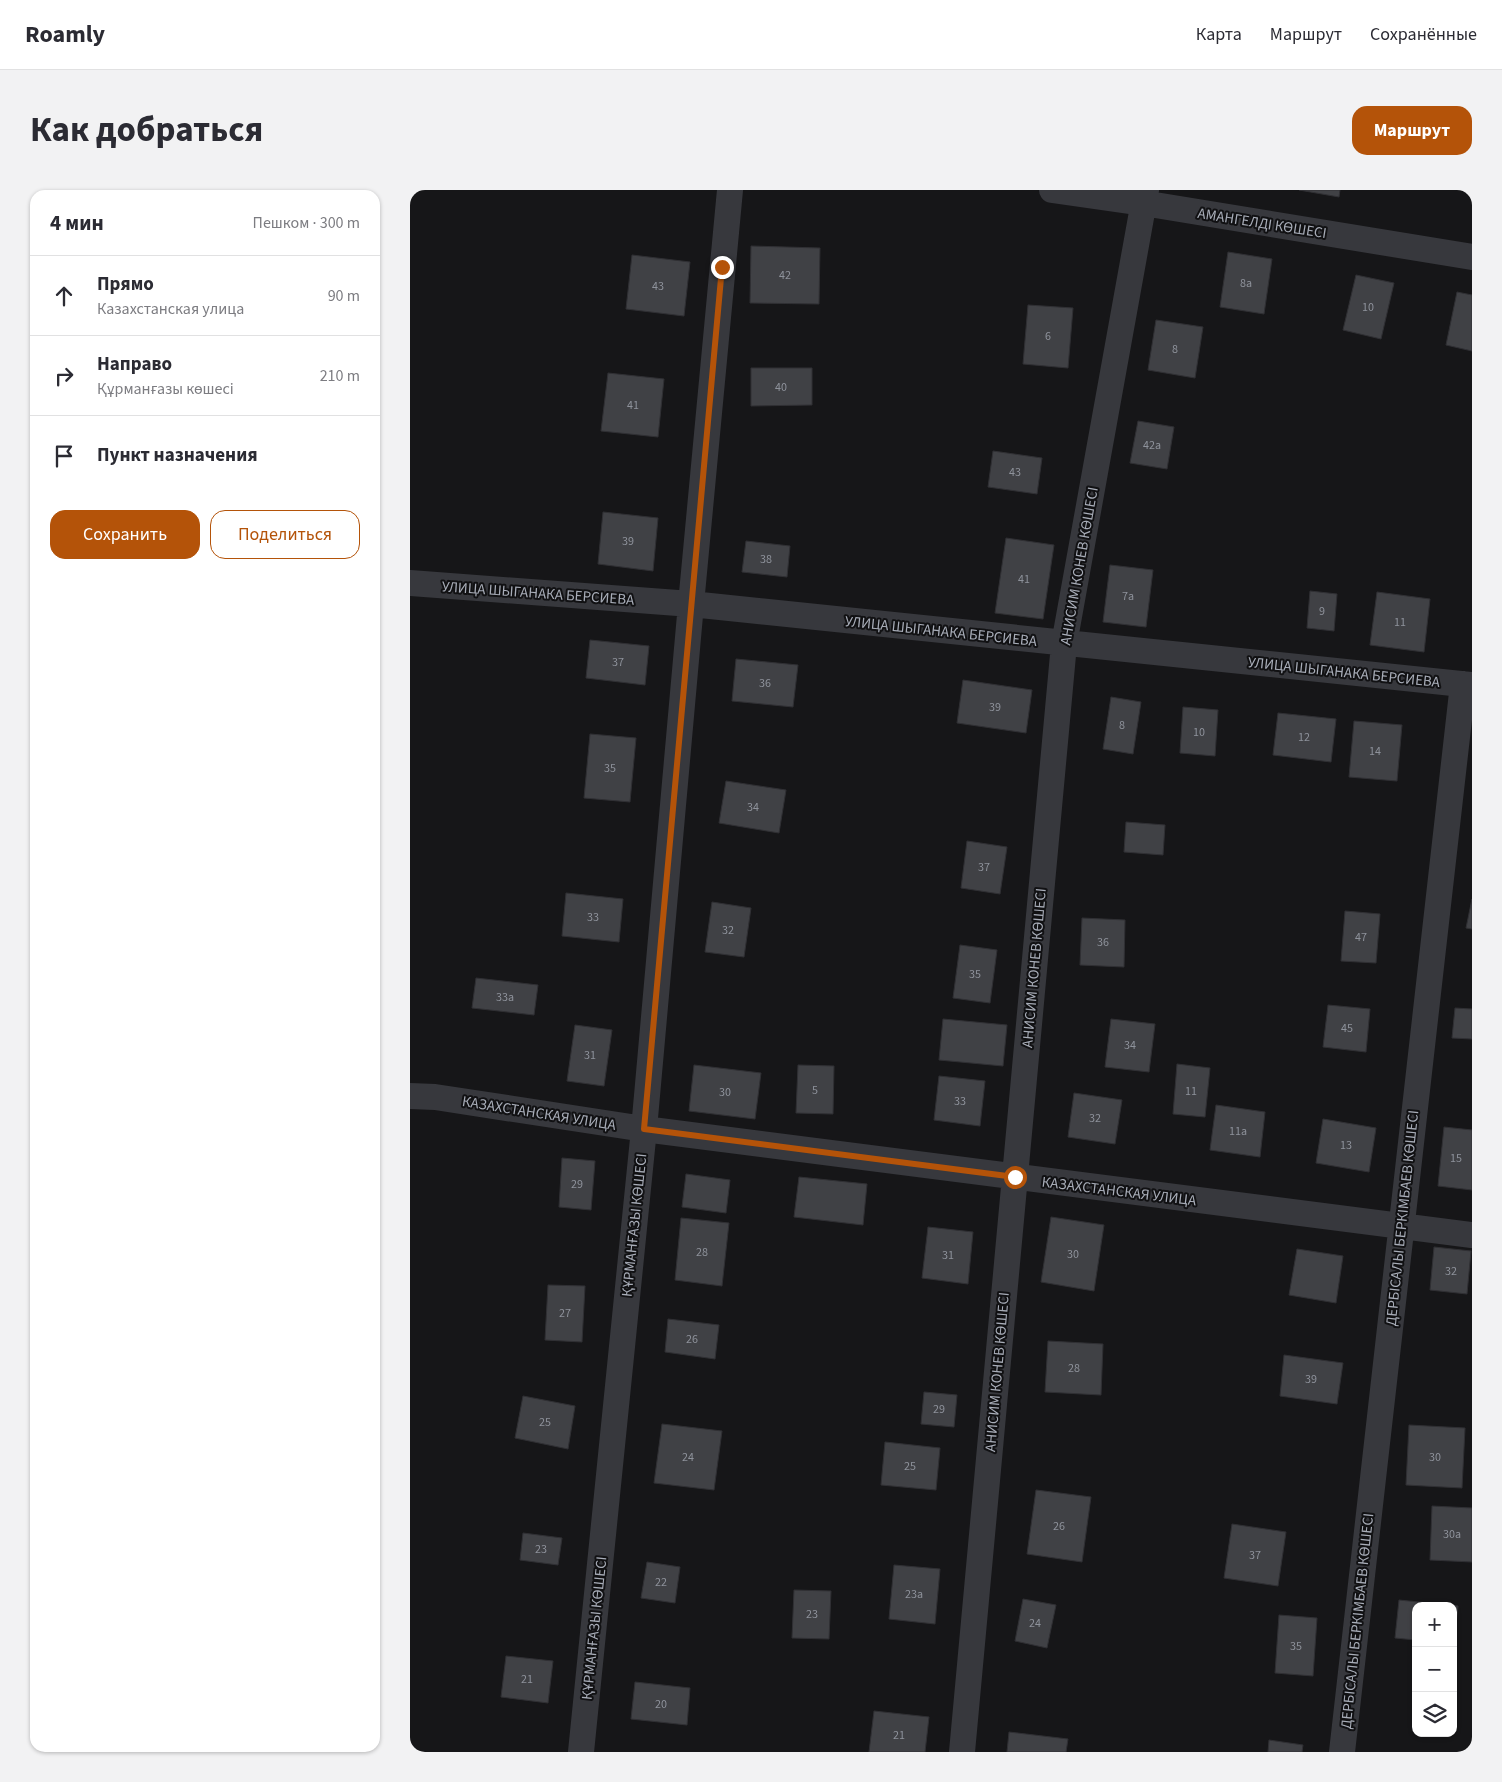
<!DOCTYPE html>
<html lang="ru">
<head>
<meta charset="utf-8">
<style>
  body { margin:0; font-family:"Source Sans 3",sans-serif; background:#f2f2f3; color:#2b2b33 }
  .controls { position:absolute; right:15px; bottom:15px; display:grid; overflow:hidden; border-radius:10px; box-shadow:0 1px 4px #0004 }
  .controls button { width:45px; height:45px; display:grid; place-items:center; padding:0; border:0; border-bottom:1px solid #e1e1e2; background:#fff; color:#2b2b33; font:25px sans-serif }
  .stop { position:absolute; width:15px; height:15px; margin:-11px; border:4px solid #b45309; border-radius:50%; background:#fff }
  .stop.end { background:#b45309; border-color:#fff; box-shadow:0 1px 5px #0008 }
  .list { margin:0; padding:0; list-style:none }
  h2 { display:flex; justify-content:space-between; align-items:center; height:65px; margin:0; padding:0 20px; font-size:21px }
  h2 small { font-size:16px; font-weight:400; color:#7c7c81 }
  .list li { display:grid; grid-template-columns:32px 1fr auto; gap:15px; align-items:center; box-sizing:border-box; height:80px; padding:0 20px; border-top:1px solid #e1e1e2 }
  .list b { display:block; font-size:19px; white-space:nowrap }
  .list p { margin:0; font-size:16px; white-space:nowrap; color:#7c7c81 }
  .list em { font-size:16px; font-style:normal; color:#7c7c81 }
  .actions { display:flex; gap:10px; padding:15px 20px }
  .actions a { flex:1; padding:11px 0; border:1px solid #b45309; border-radius:15px; text-align:center; font-size:18px; color:#b45309 }
  .actions .main { background:#b45309; color:#fff }
  .icon { flex:none; width:28px; height:28px; fill:none; stroke:currentColor; stroke-width:2; stroke-linecap:round; stroke-linejoin:round }
  .map { position:relative; flex:none; width:1062px; height:1562px; overflow:hidden; border-radius:15px }
  header { display:flex; align-items:center; gap:30px; box-sizing:border-box; height:70px; padding:0 25px; background:#fff; border-bottom:1px solid #e1e1e2 }
  header strong { font-size:24px }
  nav { display:flex; gap:28px; margin-inline-start:auto; font-size:18px }
  .intro { display:flex; align-items:center; justify-content:space-between; box-sizing:border-box; height:120px; padding:0 30px }
  h1 { margin:0; font-size:35px }
  .button { padding:12px 22px; border-radius:15px; background:#b45309; color:#fff; font-size:18px; font-weight:700 }
  main { display:flex; gap:30px; padding:0 30px }
  aside { flex:1; background:#fff; border-radius:15px; box-shadow:0 1px 4px #0004 }
  .map>svg:first-child { display:block }
  .building { fill:#404145; stroke:#303034 }
  .lines { fill:none; stroke-linecap:round; stroke-linejoin:round }
  .minor { stroke:#37383d; stroke-width:26 }
  .route { stroke:#b45309; stroke-width:6 }
  .labels { text-anchor:middle; stroke-width:4; stroke-linejoin:round; paint-order:stroke }
  .number-label { font-size:12px; fill:#8e929b }
  .street-label { font-size:15px; fill:#a8adb8; stroke:#111113 }
</style>
</head>
<body>
<header>
<strong>Roamly</strong>
<nav><a>Карта</a><a>Маршрут</a><a>Сохранённые</a></nav>
</header>
<div class="intro"><h1>Как добраться</h1><a class="button">Маршрут</a></div>
<main>
<aside>
<h2>4 мин<small>Пешком · 300 m</small></h2>
<ul class="list">
<li><svg class="icon" aria-label="ahead" viewBox="0 0 24 24"><path d="M12 20V5M6 11l6-6 6 6"/></svg><div><b>Прямо</b><p>Казахстанская улица</p></div><em>90 m</em></li>
<li><svg class="icon" aria-label="right" viewBox="0 0 24 24"><path d="M7 20v-9h11M14 6l5 5-5 5"/></svg><div><b>Направо</b><p>Құрманғазы көшесі</p></div><em>210 m</em></li>
<li><svg class="icon" aria-label="arrive" viewBox="0 0 24 24"><path d="M6 21V4h12l-3 4 3 4H6"/></svg><div><b>Пункт назначения</b></div></li>
</ul>
<div class="actions"><a class="main">Сохранить</a><a>Поделиться</a></div>
</aside>
<div class="map">
<svg width="1062" height="1562" viewBox="0 0 1062 1562">
  <rect width="100%" height="100%" fill="#161618"/>
  <!-- building -->
  <path class="building" d="M 889,0 L 930,0 L 929,7 Z
    M 341,56 L 410,58 L 409,114 L 340,113 Z
    M 818,62 L 862,69 L 854,124 L 810,117 Z
    M 222,65 L 280,72 L 274,126 L 216,119 Z
    M 946,85 L 984,93 L 971,149 L 933,140 Z
    M 1047,102 L 1062,105 L 1062,161 L 1036,155 Z
    M 618,115 L 663,118 L 658,178 L 613,174 Z
    M 746,130 L 793,137 L 785,188 L 738,180 Z
    M 341,178 L 402,178 L 402,215 L 341,216 Z
    M 198,183 L 254,189 L 248,247 L 191,241 Z
    M 728,231 L 764,237 L 757,279 L 720,273 Z
    M 583,261 L 632,268 L 627,304 L 578,297 Z
    M 193,322 L 248,328 L 243,381 L 188,374 Z
    M 596,348 L 644,355 L 633,429 L 585,423 Z
    M 336,351 L 380,356 L 377,387 L 332,382 Z
    M 700,375 L 743,380 L 736,437 L 693,432 Z
    M 900,401 L 927,404 L 924,441 L 897,438 Z
    M 967,402 L 1020,409 L 1014,462 L 960,455 Z
    M 180,450 L 239,456 L 235,495 L 176,488 Z
    M 326,469 L 388,475 L 383,517 L 322,511 Z
    M 553,490 L 622,500 L 616,543 L 547,533 Z
    M 701,507 L 731,512 L 723,564 L 693,559 Z
    M 773,517 L 808,520 L 805,566 L 770,563 Z
    M 868,523 L 926,529 L 921,572 L 863,565 Z
    M 944,531 L 992,535 L 987,591 L 939,587 Z
    M 180,544 L 226,548 L 220,612 L 174,608 Z
    M 316,591 L 376,600 L 369,643 L 309,633 Z
    M 716,632 L 755,635 L 753,665 L 714,662 Z
    M 557,651 L 597,657 L 590,704 L 551,698 Z
    M 156,703 L 213,709 L 209,752 L 152,746 Z
    M 1062,709 L 1062,739 L 1056,738 Z
    M 302,712 L 341,718 L 334,767 L 295,762 Z
    M 935,721 L 970,724 L 966,773 L 931,771 Z
    M 672,728 L 715,730 L 714,777 L 670,775 Z
    M 550,755 L 587,760 L 580,813 L 543,808 Z
    M 66,788 L 128,795 L 124,825 L 62,818 Z
    M 918,815 L 960,819 L 956,862 L 913,857 Z
    M 1045,818 L 1062,819 L 1062,849 L 1042,848 Z
    M 533,829 L 597,835 L 593,876 L 529,870 Z
    M 701,829 L 745,834 L 739,882 L 695,877 Z
    M 165,835 L 202,840 L 194,896 L 157,891 Z
    M 767,874 L 800,878 L 795,927 L 763,924 Z
    M 284,875 L 351,883 L 345,929 L 279,921 Z
    M 388,875 L 424,876 L 423,924 L 386,923 Z
    M 529,886 L 575,891 L 570,936 L 524,930 Z
    M 664,903 L 712,910 L 705,954 L 658,947 Z
    M 806,915 L 855,922 L 850,967 L 800,960 Z
    M 913,929 L 966,938 L 959,982 L 906,973 Z
    M 1034,937 L 1062,940 L 1062,1000 L 1028,996 Z
    M 152,968 L 185,971 L 181,1020 L 149,1017 Z
    M 276,984 L 320,990 L 316,1023 L 272,1017 Z
    M 389,987 L 457,994 L 453,1035 L 384,1027 Z
    M 641,1027 L 694,1035 L 684,1101 L 631,1092 Z
    M 271,1028 L 319,1033 L 312,1096 L 265,1090 Z
    M 518,1037 L 563,1042 L 558,1094 L 512,1088 Z
    M 1024,1057 L 1061,1061 L 1057,1104 L 1020,1100 Z
    M 887,1059 L 933,1066 L 926,1113 L 879,1105 Z
    M 138,1095 L 175,1096 L 172,1152 L 135,1150 Z
    M 258,1129 L 309,1135 L 305,1169 L 255,1162 Z
    M 638,1151 L 693,1154 L 691,1205 L 635,1202 Z
    M 874,1165 L 933,1173 L 927,1214 L 870,1206 Z
    M 514,1202 L 547,1205 L 544,1237 L 511,1234 Z
    M 113,1206 L 165,1216 L 158,1259 L 105,1248 Z
    M 252,1234 L 312,1241 L 304,1300 L 244,1293 Z
    M 999,1235 L 1055,1238 L 1052,1298 L 996,1295 Z
    M 475,1252 L 530,1258 L 526,1300 L 471,1295 Z
    M 626,1300 L 681,1307 L 672,1372 L 617,1364 Z
    M 1022,1316 L 1062,1318 L 1062,1372 L 1020,1370 Z
    M 822,1334 L 876,1342 L 868,1396 L 814,1388 Z
    M 113,1343 L 152,1348 L 148,1375 L 110,1370 Z
    M 237,1372 L 270,1377 L 265,1413 L 231,1408 Z
    M 484,1375 L 530,1379 L 525,1434 L 479,1429 Z
    M 384,1400 L 421,1401 L 419,1449 L 382,1448 Z
    M 613,1409 L 646,1415 L 637,1458 L 605,1451 Z
    M 989,1410 L 1048,1416 L 1044,1453 L 1043,1416 L 1006,1416 L 1006,1450 L 985,1448 Z
    M 869,1425 L 907,1428 L 903,1486 L 865,1483 Z
    M 96,1466 L 143,1471 L 138,1513 L 91,1507 Z
    M 225,1492 L 280,1498 L 277,1535 L 221,1529 Z
    M 464,1521 L 519,1527 L 515,1562 L 459,1562 Z
    M 599,1542 L 658,1549 L 656,1562 L 597,1562 Z
    M 859,1550 L 893,1555 L 892,1562 L 858,1562 Z"/>
  <g class="lines">
    <!-- minor -->
    <path class="minor" d="M 642,0 L 733,13 L 1062,67
      M 0,393 L 281,414 L 1062,495
      M 0,906 L 25,907 L 234,939 L 1062,1045
      M 171,1562 L 234,939 L 281,414 L 320,0
      M 552,1562 L 654,454 L 736,0
      M 932,1562 L 1053,494"/>
  </g>
  <g class="lines">
    <!-- route -->
    <path class="route" d="M 312,77 L 234,939 L 605,987"/>
  </g>
  <g class="labels">
    <!-- number labels -->
    <g class="number-label">
      <text x="375" y="89">42</text>
      <text x="836" y="97">8а</text>
      <text x="248" y="100">43</text>
      <text x="958" y="121">10</text>
      <text x="638" y="150">6</text>
      <text x="765" y="163">8</text>
      <text x="371" y="201">40</text>
      <text x="223" y="219">41</text>
      <text x="742" y="259">42а</text>
      <text x="605" y="286">43</text>
      <text x="218" y="355">39</text>
      <text x="356" y="373">38</text>
      <text x="614" y="393">41</text>
      <text x="718" y="410">7а</text>
      <text x="912" y="425">9</text>
      <text x="990" y="436">11</text>
      <text x="208" y="476">37</text>
      <text x="355" y="497">36</text>
      <text x="585" y="521">39</text>
      <text x="712" y="539">8</text>
      <text x="789" y="546">10</text>
      <text x="894" y="551">12</text>
      <text x="965" y="565">14</text>
      <text x="200" y="582">35</text>
      <text x="343" y="621">34</text>
      <text x="574" y="681">37</text>
      <text x="183" y="731">33</text>
      <text x="318" y="744">32</text>
      <text x="951" y="751">47</text>
      <text x="693" y="756">36</text>
      <text x="565" y="788">35</text>
      <text x="95" y="811">33а</text>
      <text x="937" y="842">45</text>
      <text x="720" y="859">34</text>
      <text x="180" y="869">31</text>
      <text x="405" y="904">5</text>
      <text x="781" y="905">11</text>
      <text x="315" y="906">30</text>
      <text x="550" y="915">33</text>
      <text x="685" y="932">32</text>
      <text x="828" y="945">11а</text>
      <text x="936" y="959">13</text>
      <text x="1046" y="972">15</text>
      <text x="167" y="998">29</text>
      <text x="292" y="1066">28</text>
      <text x="663" y="1068">30</text>
      <text x="538" y="1069">31</text>
      <text x="1041" y="1085">32</text>
      <text x="155" y="1127">27</text>
      <text x="282" y="1153">26</text>
      <text x="664" y="1182">28</text>
      <text x="901" y="1193">39</text>
      <text x="529" y="1223">29</text>
      <text x="135" y="1236">25</text>
      <text x="278" y="1271">24</text>
      <text x="1025" y="1271">30</text>
      <text x="500" y="1280">25</text>
      <text x="649" y="1340">26</text>
      <text x="1042" y="1348">30а</text>
      <text x="131" y="1363">23</text>
      <text x="845" y="1369">37</text>
      <text x="251" y="1396">22</text>
      <text x="504" y="1408">23а</text>
      <text x="402" y="1428">23</text>
      <text x="625" y="1437">24</text>
      <text x="886" y="1460">35</text>
      <text x="117" y="1493">21</text>
      <text x="251" y="1518">20</text>
      <text x="489" y="1549">21</text>
    </g>
    <!-- street labels -->
    <g class="street-label">
      <text transform="translate(852 33) rotate(9)" y="5">АМАНГЕЛДІ КӨШЕСІ</text>
      <text transform="translate(669 376) rotate(-80)" y="5">АНИСИМ КОНЕВ КӨШЕСІ</text>
      <text transform="translate(128 403) rotate(4)" y="5">УЛИЦА ШЫГАНАКА БЕРСИЕВА</text>
      <text transform="translate(531 441) rotate(6)" y="5">УЛИЦА ШЫГАНАКА БЕРСИЕВА</text>
      <text transform="translate(934 482) rotate(6)" y="5">УЛИЦА ШЫГАНАКА БЕРСИЕВА</text>
      <text transform="translate(624 778) rotate(-85)" y="5">АНИСИМ КОНЕВ КӨШЕСІ</text>
      <text transform="translate(129 923) rotate(9)" y="5">КАЗАХСТАНСКАЯ УЛИЦА</text>
      <text transform="translate(709 1001) rotate(7)" y="5">КАЗАХСТАНСКАЯ УЛИЦА</text>
      <text transform="translate(992 1028) rotate(-84)" y="5">ДЕРБІСАЛЫ БЕРКІМБАЕВ КӨШЕСІ</text>
      <text transform="translate(224 1035) rotate(-84)" y="5">ҚҰРМАНҒАЗЫ КӨШЕСІ</text>
      <text transform="translate(587 1182) rotate(-85)" y="5">АНИСИМ КОНЕВ КӨШЕСІ</text>
      <text transform="translate(947 1431) rotate(-84)" y="5">ДЕРБІСАЛЫ БЕРКІМБАЕВ КӨШЕСІ</text>
      <text transform="translate(184 1438) rotate(-84)" y="5">ҚҰРМАНҒАЗЫ КӨШЕСІ</text>
    </g>
  </g>
</svg>
<div class="controls">
<button>+</button>
<button>−</button>
<button><svg class="icon" aria-label="layers" viewBox="0 0 24 24"><path d="M12 4l9 5-9 5-9-5zM3 14l9 5 9-5"/></svg></button>
</div>
<div class="stop" style="left:605px;top:987px"></div>
<div class="stop end" style="left:312px;top:77px"></div>
</div>
</main>
</body>
</html>
